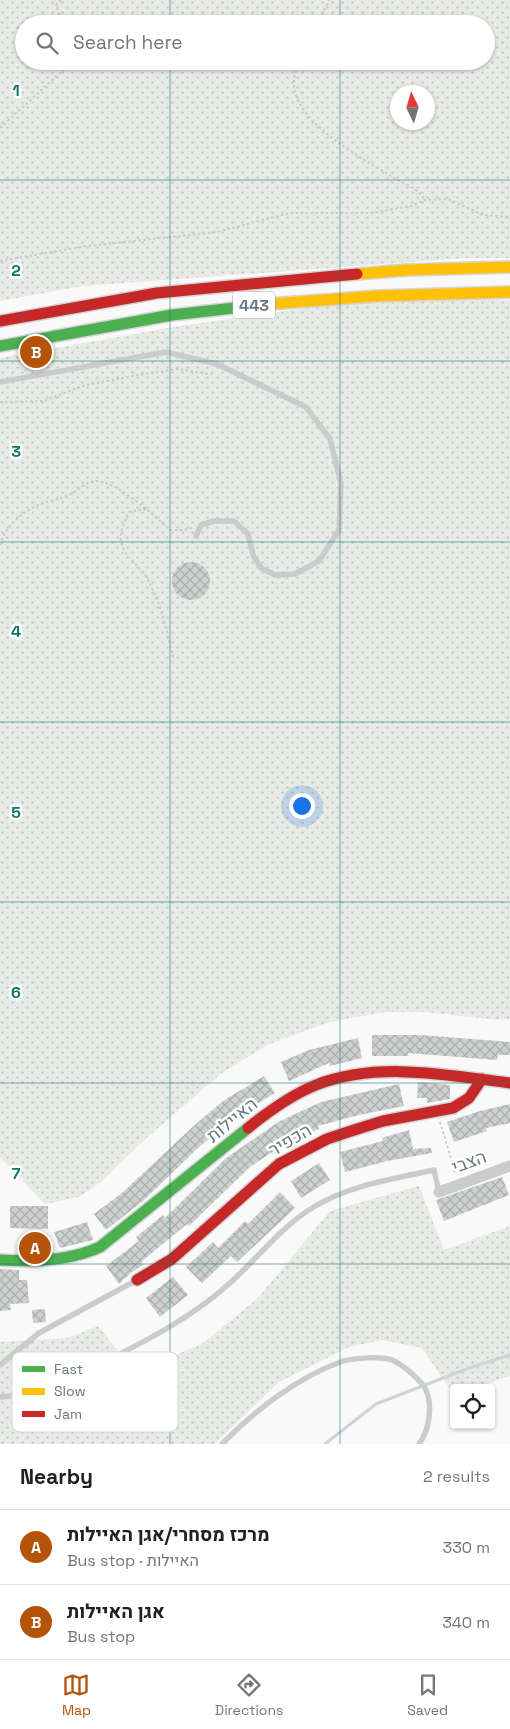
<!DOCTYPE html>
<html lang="en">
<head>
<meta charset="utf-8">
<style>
  body { margin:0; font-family:"Space Grotesk",Heebo,sans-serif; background:#f2f2f2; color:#202124 }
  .controls { position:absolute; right:15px; bottom:15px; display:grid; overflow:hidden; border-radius:5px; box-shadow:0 1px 4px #0004 }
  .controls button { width:45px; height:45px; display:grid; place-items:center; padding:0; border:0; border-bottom:1px solid #e0e0e0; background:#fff; color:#202124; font:25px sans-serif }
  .compass { position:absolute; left:390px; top:85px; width:45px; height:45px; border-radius:50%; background:#fff; box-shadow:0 1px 4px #0004; rotate:355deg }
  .you { position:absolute; left:301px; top:805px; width:18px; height:18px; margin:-12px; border:4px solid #fff; border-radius:50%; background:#1a73e8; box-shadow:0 0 0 8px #1a73e833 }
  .badge { display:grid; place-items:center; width:32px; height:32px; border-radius:50%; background:#b45309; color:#fff; font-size:16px; font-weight:700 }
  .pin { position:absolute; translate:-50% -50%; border:2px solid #fff; box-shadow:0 1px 5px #0006 }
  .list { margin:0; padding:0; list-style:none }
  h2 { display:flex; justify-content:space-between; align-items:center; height:65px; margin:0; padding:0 20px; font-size:21px }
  h2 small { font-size:16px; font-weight:400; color:#757577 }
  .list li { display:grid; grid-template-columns:32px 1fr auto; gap:15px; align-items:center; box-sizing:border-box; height:75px; padding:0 20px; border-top:1px solid #e0e0e0 }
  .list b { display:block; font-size:19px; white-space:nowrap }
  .list p { margin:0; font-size:16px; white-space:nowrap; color:#757577 }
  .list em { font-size:16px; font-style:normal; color:#757577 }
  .icon { flex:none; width:28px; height:28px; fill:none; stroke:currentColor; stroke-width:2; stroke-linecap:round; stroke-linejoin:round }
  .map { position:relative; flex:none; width:510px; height:1444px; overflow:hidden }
  .search { position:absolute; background:#fff; box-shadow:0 1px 4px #0004; left:15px; right:15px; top:15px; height:55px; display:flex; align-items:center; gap:12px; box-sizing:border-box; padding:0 18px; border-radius:28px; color:#757577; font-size:19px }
  .sheet { height:215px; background:#fff }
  nav { display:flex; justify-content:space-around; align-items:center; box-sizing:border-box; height:70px; border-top:1px solid #e0e0e0; background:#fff; font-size:14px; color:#757577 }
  nav a { display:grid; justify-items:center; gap:2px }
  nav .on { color:#b45309 }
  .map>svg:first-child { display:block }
  .grass { fill:url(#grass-dots); fill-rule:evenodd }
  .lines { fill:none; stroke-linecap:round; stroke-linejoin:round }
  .stream { stroke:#ccd4d7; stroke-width:3 }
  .building { fill:url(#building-cross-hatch) }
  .fast-casing { stroke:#d5d6d7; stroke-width:14 }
  .slow-casing { stroke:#d5d6d7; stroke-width:14 }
  .jam-casing { stroke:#d5d6d7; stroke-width:14 }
  .path { stroke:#c8c9ca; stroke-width:2; stroke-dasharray:2.5 2.5; stroke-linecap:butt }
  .lane { stroke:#cacbcc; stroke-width:5.5 }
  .street { stroke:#cacbcc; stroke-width:11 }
  .fast { stroke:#4caf50; stroke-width:11 }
  .slow { stroke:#ffc107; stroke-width:11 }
  .jam { stroke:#c62828; stroke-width:11 }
  .grid { fill:none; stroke:#0f766e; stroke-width:1; stroke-opacity:0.55 }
  .labels { text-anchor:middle; stroke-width:5; stroke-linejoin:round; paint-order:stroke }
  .shield { fill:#fff; stroke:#94a0a6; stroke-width:1 }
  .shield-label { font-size:16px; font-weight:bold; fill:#667780 }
  .street-label { font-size:18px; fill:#667780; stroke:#fff }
  .key { fill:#fff; stroke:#d1d6d9; stroke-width:1 }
  .key-label { font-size:14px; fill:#667780 }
  .grid-label { font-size:16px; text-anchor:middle; font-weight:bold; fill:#0f766e; stroke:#fff; stroke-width:5; stroke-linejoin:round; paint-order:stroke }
</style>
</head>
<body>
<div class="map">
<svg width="510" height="1444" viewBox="0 0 510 1444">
  <defs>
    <pattern id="grass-dots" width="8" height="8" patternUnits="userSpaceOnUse" patternTransform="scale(1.25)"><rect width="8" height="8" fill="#e8eae6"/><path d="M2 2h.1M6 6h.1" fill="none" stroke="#c0c2c0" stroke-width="1.8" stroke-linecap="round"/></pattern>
    <pattern id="building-cross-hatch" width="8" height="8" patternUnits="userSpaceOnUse" patternTransform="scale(1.25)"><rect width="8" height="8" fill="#ced0d0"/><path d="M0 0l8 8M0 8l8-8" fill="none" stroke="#abaeae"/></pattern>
  </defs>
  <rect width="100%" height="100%" fill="#f9f9f9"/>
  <!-- grass -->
  <path class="grass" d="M 0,0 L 510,0 L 510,258 L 465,258 L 83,286 L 0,301 ZM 24,24 L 486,24 L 486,61 L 24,61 ZM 398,92 L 428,92 L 428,122 L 398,122 Z
    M 376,298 L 510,300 L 510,1019 L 499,1020 L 425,1012 L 385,1012 L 330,1022 L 269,1044 L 222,1073 L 143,1141 L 101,1182 L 79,1197 L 45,1204 L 0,1157 L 0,358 L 173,327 Z
    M 419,1186 L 444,1250 L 510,1226 L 510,1376 L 473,1388 L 454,1388 L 453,1394 L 422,1348 L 382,1340 L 349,1347 L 279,1382 L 215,1444 L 0,1444 L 0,1342 L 68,1338 L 98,1326 L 125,1360 L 143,1366 L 158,1363 L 203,1343 L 258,1298 L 330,1211 Z"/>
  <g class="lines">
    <!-- stream -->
    <path class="stream" d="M 325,1444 L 376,1404 L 469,1368 L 510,1355"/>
  </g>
  <!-- building -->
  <path class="building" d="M172 581a19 19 0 1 1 38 0a19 19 0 1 1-38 0Z
    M 372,1035 L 421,1035 L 510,1042 L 510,1055 L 498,1055 L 497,1060 L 408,1053 L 408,1056 L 372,1056 Z
    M 358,1038 L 362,1058 L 330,1066 L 329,1063 L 289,1081 L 281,1062 L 309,1050 Z
    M 264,1076 L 275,1093 L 242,1113 L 242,1112 L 200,1146 L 143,1201 L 106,1230 L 94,1214 L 122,1193 L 198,1122 L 223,1101 Z
    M 418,1082 L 450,1085 L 450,1099 L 427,1103 L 427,1098 L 417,1098 Z
    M 399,1084 L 404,1106 L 359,1115 L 318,1126 L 319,1129 L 286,1143 L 250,1167 L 189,1226 L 187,1224 L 141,1262 L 143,1265 L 132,1272 L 119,1284 L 106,1266 L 139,1241 L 136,1237 L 163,1215 L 165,1218 L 226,1158 L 280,1121 L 321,1102 Z
    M 510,1104 L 510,1123 L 486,1128 L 487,1131 L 454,1142 L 447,1122 L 480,1111 Z
    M 409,1130 L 413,1149 L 431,1148 L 432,1153 L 387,1161 L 345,1172 L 340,1152 L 383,1141 L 382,1138 Z
    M 319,1163 L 330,1180 L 301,1198 L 291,1181 Z
    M 502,1177 L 509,1195 L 444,1221 L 436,1200 Z
    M 280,1192 L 295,1208 L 237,1262 L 231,1256 L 202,1283 L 186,1267 L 213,1242 L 218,1248 L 245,1221 L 248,1224 Z
    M 10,1206 L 48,1206 L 48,1229 L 10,1228 Z
    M 87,1222 L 93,1240 L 60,1248 L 54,1232 Z
    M 0,1269 L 19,1270 L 19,1280 L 27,1280 L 29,1303 L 10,1304 L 11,1310 L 0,1311 Z
    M 173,1277 L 188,1295 L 160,1317 L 146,1298 Z
    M 45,1309 L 46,1322 L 33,1323 L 32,1310 Z"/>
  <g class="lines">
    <!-- fast casing -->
    <g class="fast-casing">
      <path id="fast" d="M 0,346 L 172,315 L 269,304
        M 0,1260 C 32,1262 70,1261 100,1247 L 248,1128"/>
    </g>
    <!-- slow casing -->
    <g class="slow-casing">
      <path id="slow" d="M 357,274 L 407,270 L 510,267
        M 269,304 L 378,296 L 510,292"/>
    </g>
    <!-- jam casing -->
    <g class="jam-casing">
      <path id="jam" d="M 0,321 L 157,293 L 357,274
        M 248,1128 C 269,1111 291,1095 316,1085 C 378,1061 447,1075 510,1083
        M 137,1280 L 172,1259 L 279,1164 L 327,1139 L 351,1131 L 383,1121 L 453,1108 L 469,1098 L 482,1079"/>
    </g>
    <!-- path -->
    <path class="path" d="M 61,0 L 56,5 L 63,24
      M 318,24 L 329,0
      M 300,61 C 296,70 293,78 294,87 C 298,124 362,158 391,176 C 405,184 416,187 425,200
      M 0,128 L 73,61
      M 0,261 L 87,246 L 217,232 L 290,213 L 372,213 L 411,206 L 425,200 L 448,199 L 483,215 L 510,217
      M 0,402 L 44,401 L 82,386 L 138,375 L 178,369 L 209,374 L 214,373
      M 146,509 L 129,512 C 125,520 119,532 121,541 C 123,556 138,564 145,575 C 160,599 167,633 174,660
      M 0,545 C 4,528 21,513 36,506 C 47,501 58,500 69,495 C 79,491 85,481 96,481 C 115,480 156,517 170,530 L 182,530 L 192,528
      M 440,1122 L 456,1175"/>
    <!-- lane -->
    <path class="lane" d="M 0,382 L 166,352 L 217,364 L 306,407 L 330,439 L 341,484 L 339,530 L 319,561 L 295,574 L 275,575 L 261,568 L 253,555 L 248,534 L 234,521 L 214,521 L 201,525 L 196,536
      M 0,1365 L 39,1333 L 137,1280
      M 0,1397 C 35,1395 69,1379 100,1364 C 146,1341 193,1317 231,1282 C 258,1258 281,1227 312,1208 C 349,1185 393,1179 434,1170 L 439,1192
      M 222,1444 C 255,1410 298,1377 343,1361 C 355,1358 381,1356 392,1360 C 402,1364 422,1381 426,1390 C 433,1406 429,1431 419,1444"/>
    <!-- street -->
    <path class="street" d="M 439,1192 L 510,1166"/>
    <!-- fast -->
    <use href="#fast" class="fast"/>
    <!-- slow -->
    <use href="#slow" class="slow"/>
    <!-- jam -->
    <use href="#jam" class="jam"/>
  </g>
  <!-- grid -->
  <path class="grid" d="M 170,0 L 170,24M 340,0 L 340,24M 170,61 L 170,1444M 340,61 L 340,1444M 0,180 L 510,180M 0,361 L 510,361M 0,542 L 510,542M 0,722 L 510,722M 0,902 L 510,902M 0,1083 L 510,1083M 0,1264 L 510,1264"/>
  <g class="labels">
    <!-- shield labels -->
    <rect class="shield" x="233" y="291.5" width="42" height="27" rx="4"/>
    <g class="shield-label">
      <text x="254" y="311">443</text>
    </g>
    <!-- street labels -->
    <g class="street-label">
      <text transform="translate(232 1120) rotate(-39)" y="6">האיילות</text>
      <text transform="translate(290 1140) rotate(-30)" y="6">הכפיר</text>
      <text transform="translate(469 1162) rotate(-20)" y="6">הצבי</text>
    </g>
  </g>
  <!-- legend -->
  <rect x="12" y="1352" width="166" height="80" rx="8" class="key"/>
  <rect x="22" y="1366" width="23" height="6" fill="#4caf50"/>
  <rect x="22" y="1388" width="23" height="7" fill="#ffc107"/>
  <rect x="22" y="1411" width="23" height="6" fill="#c62828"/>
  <g class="key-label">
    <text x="54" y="1374">Fast</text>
    <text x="54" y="1396">Slow</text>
    <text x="54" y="1419">Jam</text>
  </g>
  <g class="grid-label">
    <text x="16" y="96">1</text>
    <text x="16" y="276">2</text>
    <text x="16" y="457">3</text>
    <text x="16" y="637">4</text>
    <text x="16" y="818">5</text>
    <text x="16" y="998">6</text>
    <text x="16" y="1179">7</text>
  </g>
</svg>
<div class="controls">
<button><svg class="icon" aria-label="locate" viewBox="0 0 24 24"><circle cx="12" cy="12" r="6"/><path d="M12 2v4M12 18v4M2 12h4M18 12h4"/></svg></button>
</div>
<svg class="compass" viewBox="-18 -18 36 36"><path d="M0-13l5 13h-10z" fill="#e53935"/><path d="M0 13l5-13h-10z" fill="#757577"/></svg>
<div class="you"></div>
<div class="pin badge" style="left:35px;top:1248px">A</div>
<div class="pin badge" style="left:36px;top:352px">B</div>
<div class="search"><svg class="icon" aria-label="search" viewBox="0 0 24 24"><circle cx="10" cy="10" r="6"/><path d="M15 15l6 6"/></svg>Search here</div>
</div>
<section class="sheet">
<h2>Nearby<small>2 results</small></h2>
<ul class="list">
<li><span class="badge">A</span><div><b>מרכז מסחרי/אגן האיילות</b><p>Bus stop · האיילות</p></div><em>330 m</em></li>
<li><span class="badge">B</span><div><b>אגן האיילות</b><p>Bus stop</p></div><em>340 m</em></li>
</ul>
</section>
<nav>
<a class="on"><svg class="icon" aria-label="map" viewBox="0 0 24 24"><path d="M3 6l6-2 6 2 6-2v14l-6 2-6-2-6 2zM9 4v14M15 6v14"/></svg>Map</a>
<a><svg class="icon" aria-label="directions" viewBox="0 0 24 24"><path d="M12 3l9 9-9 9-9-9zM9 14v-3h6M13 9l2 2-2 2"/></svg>Directions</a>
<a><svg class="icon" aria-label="saved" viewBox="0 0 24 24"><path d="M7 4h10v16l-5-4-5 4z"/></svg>Saved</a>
</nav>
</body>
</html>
